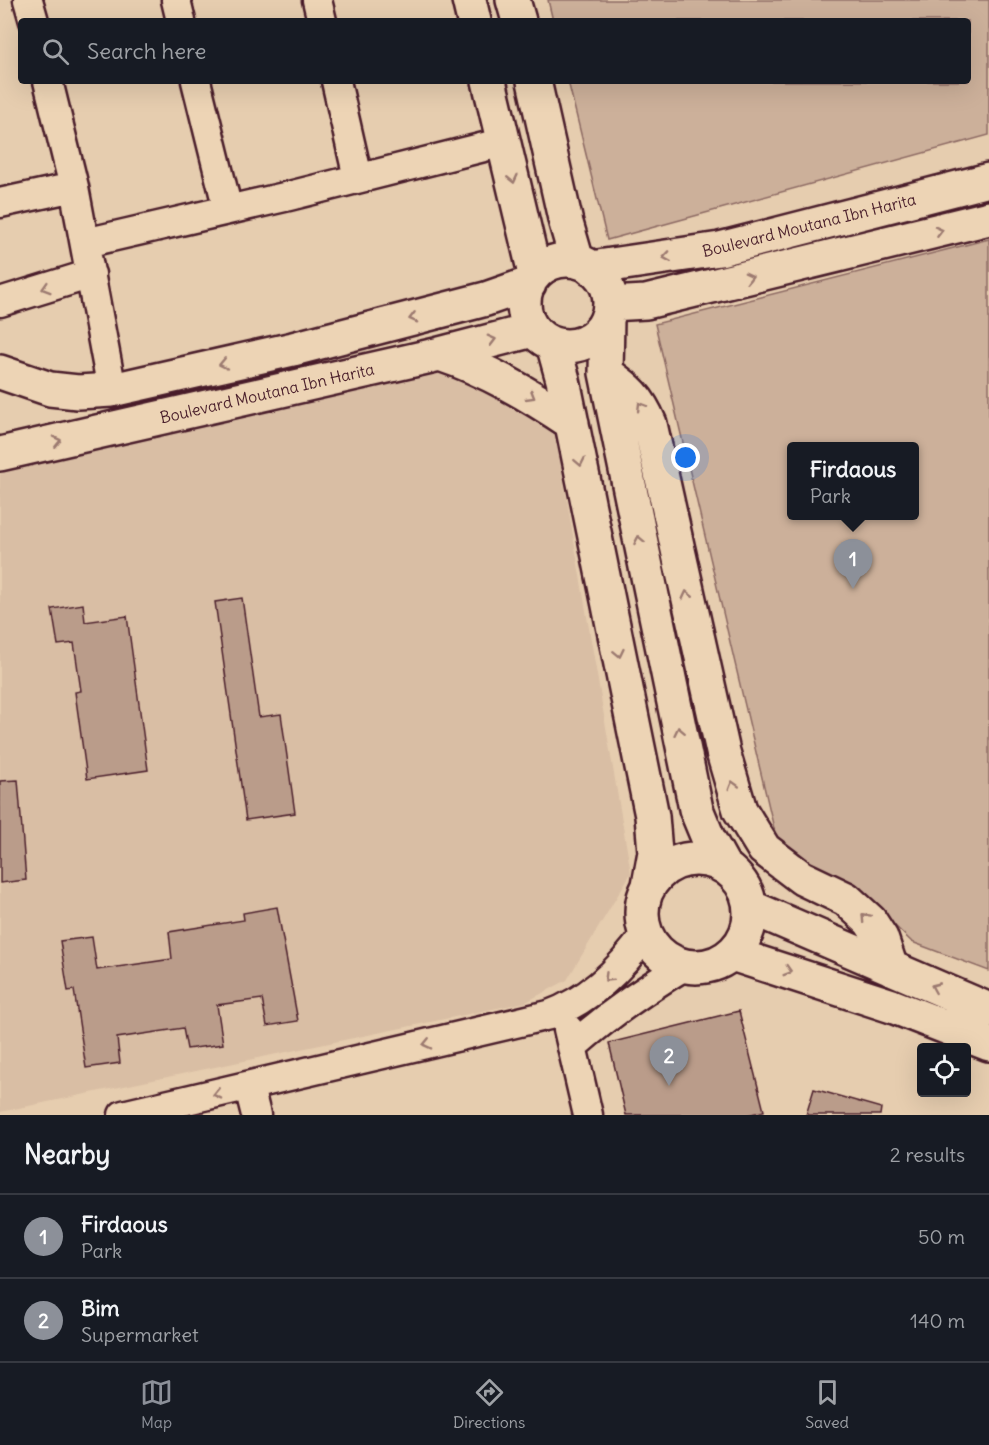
<!DOCTYPE html>
<html lang="en">
<head>
<meta charset="utf-8">
<style>
  body { margin:0; font-family:Delius,sans-serif; background:#242831; color:#f1f3f6 }
  .controls { position:absolute; right:18px; bottom:18px; display:grid; overflow:hidden; border-radius:6px; box-shadow:0 6px 24px #0002 }
  .controls button { width:54px; height:54px; display:grid; place-items:center; padding:0; border:0; border-bottom:2px solid #363941; background:#171b24; color:#f1f3f6; font:30px sans-serif }
  .you { position:absolute; left:686px; top:458px; width:21px; height:21px; margin:-15px; border:4px solid #fff; border-radius:50%; background:#1a73e8; box-shadow:0 0 0 9px #1a73e833 }
  .badge { display:grid; place-items:center; width:39px; height:39px; border-radius:50%; background:#8c9099; color:#fff; font-size:20px; font-weight:700 }
  .pin { position:absolute; translate:-50% -50px; filter:drop-shadow(0 2px 3px #0008) }
  .pin::after { content:''; position:absolute; top:32px; width:21px; height:18px; background:inherit; clip-path:polygon(0 0,100% 0,50% 100%) }
  .popup { position:absolute; left:787px; top:442px; width:132px; height:78px; box-sizing:border-box; display:grid; place-content:center; border-radius:6px; background:#171b24; filter:drop-shadow(0 2px 4px #0005); font-size:20px; white-space:nowrap; color:#9ea1a6 }
  .popup b { font-size:22px; color:#f1f3f6 }
  .popup::after { content:''; position:absolute; left:50%; top:100%; margin-left:-12px; border:12px solid transparent; border-top-color:#171b24 }
  .list { margin:0; padding:0; list-style:none }
  h2 { display:flex; justify-content:space-between; align-items:center; height:78px; margin:0; padding:0 24px; font-size:26px }
  h2 small { font-size:20px; font-weight:400; color:#9ea1a6 }
  .list li { display:grid; grid-template-columns:39px 1fr auto; gap:18px; align-items:center; box-sizing:border-box; height:84px; padding:0 24px; border-top:2px solid #363941 }
  .list b { display:block; font-size:22px; white-space:nowrap }
  .list p { margin:0; font-size:20px; white-space:nowrap; color:#9ea1a6 }
  .list em { font-size:20px; font-style:normal; color:#9ea1a6 }
  .icon { flex:none; width:33px; height:33px; fill:none; stroke:currentColor; stroke-width:2; stroke-linecap:round; stroke-linejoin:round }
  .map { position:relative; flex:none; width:989px; height:1115px; overflow:hidden }
  .search { position:absolute; background:#171b24; box-shadow:0 6px 24px #0002; left:18px; right:18px; top:18px; height:66px; display:flex; align-items:center; gap:15px; box-sizing:border-box; padding:0 21px; border-radius:6px; color:#9ea1a6; font-size:22px }
  .sheet { height:246px; background:#171b24 }
  nav { display:flex; justify-content:space-around; align-items:center; box-sizing:border-box; height:84px; border-top:2px solid #363941; background:#171b24; font-size:16px; color:#9ea1a6 }
  nav a { display:grid; justify-items:center; gap:3px }
  nav .on { color:#8c9099 }
  .map>svg:first-child { display:block }
  .built { fill:#d9bea4 }
  .green { fill:#ccb09a; stroke:#8b6862; stroke-width:1.5; fill-rule:evenodd }
  .building { fill:#ba9c8a; stroke:#4a1f2b; stroke-width:1.5 }
  .lines { fill:none; stroke-linecap:round; stroke-linejoin:round }
  .minor-casing { stroke:#4a1f2b; stroke-width:33 }
  .tertiary-casing { stroke:#4a1f2b; stroke-width:38 }
  .minor { stroke:#edd4b5; stroke-width:28 }
  .tertiary { stroke:#edd4b5; stroke-width:33 }
  .oneway { stroke:#9c7a70 }
  .labels { text-anchor:middle; stroke-width:5; stroke-linejoin:round; paint-order:stroke }
  .street-label { font-size:16px; fill:#4a1f2b; stroke:#edd4b5 }
</style>
</head>
<body>
<div class="map">
<svg width="989" height="1115" viewBox="0 0 989 1115">
  <rect width="100%" height="100%" fill="#e6cdaf"/>
  <filter id="ink" filterUnits="userSpaceOnUse"><feTurbulence type="fractalNoise" baseFrequency=".0167" numOctaves="2"/><feDisplacementMap in="SourceGraphic" scale="12" xChannelSelector="R" yChannelSelector="G"/><feConvolveMatrix kernelMatrix="1 2 1 2 8 2 1 2 1" color-interpolation-filters="sRGB"/></filter>
  <g filter="url(#ink)">
    <!-- built -->
    <path class="built" d="M 451,355 L 551,407 L 631,873 L 567,980 L 526,1002 L 0,1112 L 0,474 Z"/>
    <!-- green -->
    <path class="green" d="M 548,0 L 989,0 L 989,135 L 607,240 L 568,81 L 968,81 L 968,21 L 553,21 Z
      M 989,239 L 989,971 L 912,942 L 870,902 L 780,854 L 655,324 ZM 792,446 L 914,446 L 914,516 L 792,516 Z"/>
    <!-- building -->
    <path class="building" d="M 242,598 L 259,717 L 281,714 L 295,813 L 246,820 L 215,602 Z
      M 83,604 L 85,622 L 127,616 L 148,770 L 87,779 L 75,692 L 81,691 L 74,643 L 58,645 L 52,609 Z
      M 18,780 L 26,880 L 0,883 L 0,781 Z
      M 277,907 L 298,1021 L 267,1026 L 262,999 L 217,1005 L 223,1044 L 187,1049 L 183,1028 L 117,1038 L 120,1063 L 86,1068 L 74,990 L 68,991 L 60,941 L 92,937 L 97,970 L 172,959 L 169,932 L 244,920 L 243,913 Z
      M 739,1011 L 764,1111 L 747,1115 L 626,1115 L 609,1043 Z
      M 814,1089 L 881,1108 L 880,1115 L 806,1115 Z"/>
    <g class="lines">
      <!-- minor casing -->
      <g class="minor-casing">
        <path id="minor" d="M 28,0 L 34,21
          M 176,0 L 181,21
          M 317,0 L 322,21
          M 48,81 L 74,187 L 112,390
          M 196,81 L 228,210
          M 336,81 L 358,178
          M 0,203 L 74,187
          M 85,243 L 289,196 L 504,142
          M 0,302 L 91,274
          M 568,1029 L 588,1115
          M 572,1047 C 607,1016 644,990 684,966
          M 249,1087 L 256,1115
          M 123,1115 L 549,1015 C 590,1000 621,969 646,934"/>
      </g>
      <!-- tertiary casing -->
      <g class="tertiary-casing">
        <path id="tertiary" d="M 469,0 L 474,21
          M 513,0 L 519,21
          M 489,81 L 535,274
          M 534,81 L 566,223 L 577,261
          M524 303a43 43 0 1 1 86 0a43 43 0 1 1-86 0Z
          M 591,268 L 720,249 L 989,180
          M 610,304 L 646,302 L 989,218
          M 607,318 L 606,373 L 696,809 L 708,838 L 723,865
          M 553,344 L 563,380 L 652,816 L 655,852 L 649,885
          M 440,354 C 488,370 530,395 572,423
          M 0,372 L 50,389 L 78,392 L 112,390 L 293,349 L 486,299 L 529,284
          M 606,373 C 629,389 639,398 650,424 L 723,752 L 740,810 L 764,849 L 802,878 L 846,899 L 870,921 L 881,938 L 891,968
          M 0,454 L 440,354 L 533,330
          M642 913a54 54 0 1 1 108 0a54 54 0 1 1-108 0Z
          M 750,907 L 989,1010
          M 732,954 L 892,1006 L 989,1044"/>
      </g>
      <!-- minor -->
      <use href="#minor" class="minor"/>
      <!-- tertiary -->
      <use href="#tertiary" class="tertiary"/>
    </g>
    <!-- one-way arrows -->
    <defs><path id="oneway-chevron" d="M-2-3.5L2.5 0L-2 3.5" fill="none" stroke-width="1.6" stroke-linecap="round" stroke-linejoin="round" transform="scale(1.5)"/></defs>
    <g class="oneway">
      <use href="#oneway-chevron" transform="translate(513 179) rotate(77)"/>
      <use href="#oneway-chevron" transform="translate(939 231) rotate(-14)"/>
      <use href="#oneway-chevron" transform="translate(667 257) rotate(171)"/>
      <use href="#oneway-chevron" transform="translate(749 277) rotate(-14)"/>
      <use href="#oneway-chevron" transform="translate(46 288) rotate(163)"/>
      <use href="#oneway-chevron" transform="translate(413 318) rotate(166)"/>
      <use href="#oneway-chevron" transform="translate(492 340) rotate(-15)"/>
      <use href="#oneway-chevron" transform="translate(223 364) rotate(168)"/>
      <use href="#oneway-chevron" transform="translate(531 396) rotate(31)"/>
      <use href="#oneway-chevron" transform="translate(641 406) rotate(-121)"/>
      <use href="#oneway-chevron" transform="translate(57 441) rotate(-13)"/>
      <use href="#oneway-chevron" transform="translate(580 462) rotate(79)"/>
      <use href="#oneway-chevron" transform="translate(639 540) rotate(-101)"/>
      <use href="#oneway-chevron" transform="translate(687 595) rotate(-103)"/>
      <use href="#oneway-chevron" transform="translate(619 653) rotate(78)"/>
      <use href="#oneway-chevron" transform="translate(679 731) rotate(-102)"/>
      <use href="#oneway-chevron" transform="translate(733 785) rotate(-106)"/>
      <use href="#oneway-chevron" transform="translate(865 917) rotate(-133)"/>
      <use href="#oneway-chevron" transform="translate(788 971) rotate(17)"/>
      <use href="#oneway-chevron" transform="translate(608 978) rotate(136)"/>
      <use href="#oneway-chevron" transform="translate(935 987) rotate(-157)"/>
      <use href="#oneway-chevron" transform="translate(427 1044) rotate(167)"/>
      <use href="#oneway-chevron" transform="translate(217 1094) rotate(167)"/>
    </g>
  </g>
  <g class="labels">
    <!-- street labels -->
    <g class="street-label">
      <text transform="translate(809 225) rotate(-14)" y="6">Boulevard Moutana Ibn Harita</text>
      <text transform="translate(267 393) rotate(-13)" y="6">Boulevard Moutana Ibn Harita</text>
    </g>
  </g>
</svg>
<div class="controls">
<button><svg class="icon" aria-label="locate" viewBox="0 0 24 24"><circle cx="12" cy="12" r="6"/><path d="M12 2v4M12 18v4M2 12h4M18 12h4"/></svg></button>
</div>
<div class="you"></div>
<div class="pin badge" style="left:853px;top:589px">1</div>
<div class="popup"><b>Firdaous</b>Park</div>
<div class="pin badge" style="left:669px;top:1086px">2</div>
<div class="search"><svg class="icon" aria-label="search" viewBox="0 0 24 24"><circle cx="10" cy="10" r="6"/><path d="M15 15l6 6"/></svg>Search here</div>
</div>
<section class="sheet">
<h2>Nearby<small>2 results</small></h2>
<ul class="list">
<li><span class="badge">1</span><div><b>Firdaous</b><p>Park</p></div><em>50 m</em></li>
<li><span class="badge">2</span><div><b>Bim</b><p>Supermarket</p></div><em>140 m</em></li>
</ul>
</section>
<nav>
<a class="on"><svg class="icon" aria-label="map" viewBox="0 0 24 24"><path d="M3 6l6-2 6 2 6-2v14l-6 2-6-2-6 2zM9 4v14M15 6v14"/></svg>Map</a>
<a><svg class="icon" aria-label="directions" viewBox="0 0 24 24"><path d="M12 3l9 9-9 9-9-9zM9 14v-3h6M13 9l2 2-2 2"/></svg>Directions</a>
<a><svg class="icon" aria-label="saved" viewBox="0 0 24 24"><path d="M7 4h10v16l-5-4-5 4z"/></svg>Saved</a>
</nav>
</body>
</html>
